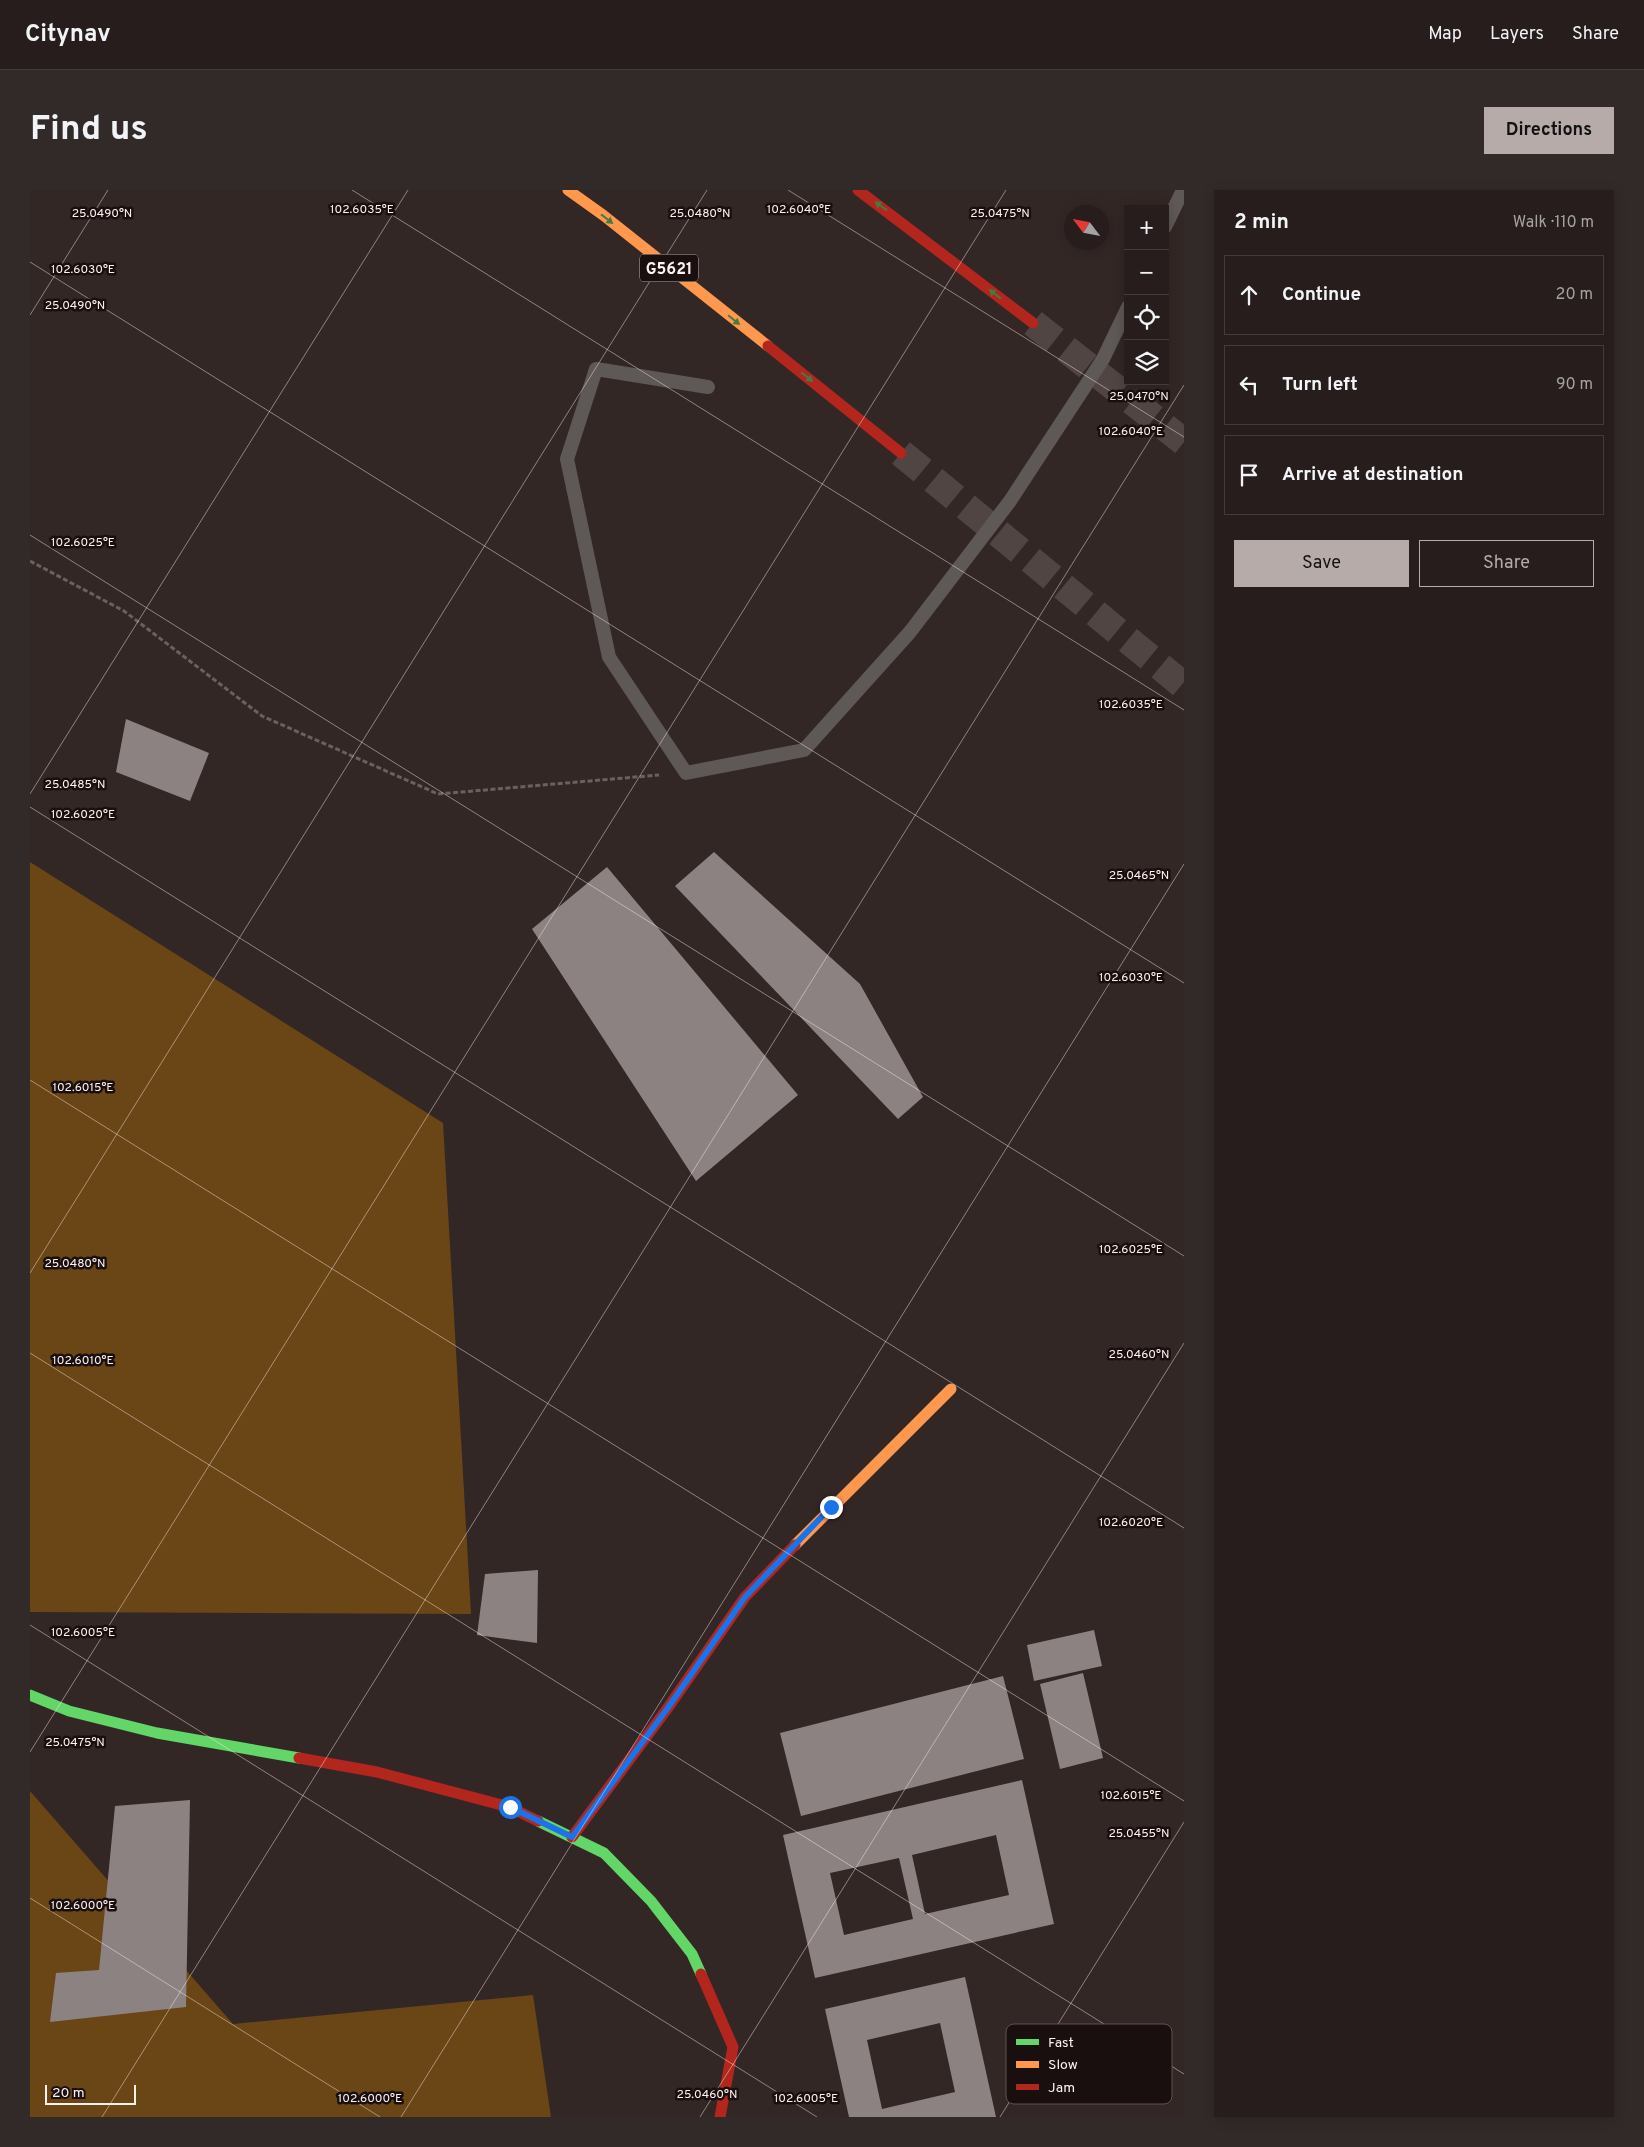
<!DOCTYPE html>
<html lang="en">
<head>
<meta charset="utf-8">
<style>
  body { margin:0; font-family:Overpass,sans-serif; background:#322a29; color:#f1f3f6 }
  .controls { position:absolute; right:15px; top:15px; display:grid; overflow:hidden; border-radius:0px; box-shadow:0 2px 12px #0003 }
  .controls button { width:45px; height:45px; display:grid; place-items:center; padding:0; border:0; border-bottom:1px solid #423b3b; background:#261d1c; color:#f1f3f6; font:25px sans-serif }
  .compass { position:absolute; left:1034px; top:15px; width:45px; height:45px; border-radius:50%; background:#261d1c; box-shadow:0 2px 12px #0003; rotate:302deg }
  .scale { position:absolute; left:15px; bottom:12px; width:91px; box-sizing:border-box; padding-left:5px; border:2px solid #fef2f0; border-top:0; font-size:14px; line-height:18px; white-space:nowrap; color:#fef2f0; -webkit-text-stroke:4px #190f0e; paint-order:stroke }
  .stop { position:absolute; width:15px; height:15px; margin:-11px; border:4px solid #1a73e8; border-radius:50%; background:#fff }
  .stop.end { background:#1a73e8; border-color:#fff; box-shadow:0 1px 5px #0008 }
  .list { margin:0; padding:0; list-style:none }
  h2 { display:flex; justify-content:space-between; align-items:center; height:65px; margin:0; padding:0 20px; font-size:21px }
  h2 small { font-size:16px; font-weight:400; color:#a4a2a3 }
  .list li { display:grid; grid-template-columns:32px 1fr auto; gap:15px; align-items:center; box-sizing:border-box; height:80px; margin:0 10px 10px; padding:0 10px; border:1px solid #423b3b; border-radius:0px }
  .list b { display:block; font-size:19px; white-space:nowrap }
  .list em { font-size:16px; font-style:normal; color:#a4a2a3 }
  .actions { display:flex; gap:10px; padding:15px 20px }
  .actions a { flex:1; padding:11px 0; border:1px solid #b7aba9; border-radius:0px; text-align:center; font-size:18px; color:#b7aba9 }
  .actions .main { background:#b7aba9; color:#111 }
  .icon { flex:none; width:28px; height:28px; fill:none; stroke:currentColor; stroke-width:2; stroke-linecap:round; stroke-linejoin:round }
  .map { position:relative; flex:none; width:1154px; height:1927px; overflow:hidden; border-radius:0px }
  header { display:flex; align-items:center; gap:30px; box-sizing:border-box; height:70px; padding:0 25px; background:#261d1c; border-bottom:1px solid #423b3b }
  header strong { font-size:24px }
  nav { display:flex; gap:28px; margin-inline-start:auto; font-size:18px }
  .intro { display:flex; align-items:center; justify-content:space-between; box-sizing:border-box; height:120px; padding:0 30px }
  h1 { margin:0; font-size:35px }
  .button { padding:12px 22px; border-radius:0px; background:#b7aba9; color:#111; font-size:18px; font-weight:700 }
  main { display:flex; gap:30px; padding:0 30px }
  aside { flex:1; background:#261d1c; border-radius:0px; box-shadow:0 2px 12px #0003 }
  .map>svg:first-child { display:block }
  .forest { fill:#6a4516 }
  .building { fill:#8d8282; fill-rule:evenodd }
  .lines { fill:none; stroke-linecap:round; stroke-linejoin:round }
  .highway-tunnel { stroke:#514544; stroke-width:28; stroke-dasharray:28 14; stroke-linecap:butt }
  .path { stroke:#676160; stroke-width:3; stroke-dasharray:5 2.5; stroke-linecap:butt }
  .lane { stroke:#5e5856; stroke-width:14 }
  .fast { stroke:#63d668; stroke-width:11 }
  .slow { stroke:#ff974d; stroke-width:11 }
  .jam { stroke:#b3261e; stroke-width:11 }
  .oneway { fill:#427c40 }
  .route { stroke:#1a73e8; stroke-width:6 }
  .ticks { fill:none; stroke:#fef2f0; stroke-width:1; stroke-opacity:0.45 }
  .labels { text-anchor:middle; stroke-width:5; stroke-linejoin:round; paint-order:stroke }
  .shield { fill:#190f0e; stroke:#b9aeac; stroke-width:1 }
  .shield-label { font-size:16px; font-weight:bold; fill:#fef2f0 }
  .key { fill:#190f0e; stroke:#5e5352; stroke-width:1 }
  .key-label { font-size:14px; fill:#fef2f0 }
  .ticks-label { font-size:12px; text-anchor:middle; fill:#fef2f0; stroke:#190f0e; stroke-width:5; stroke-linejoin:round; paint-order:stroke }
</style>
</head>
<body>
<header>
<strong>Citynav</strong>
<nav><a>Map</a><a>Layers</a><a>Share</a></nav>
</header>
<div class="intro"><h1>Find us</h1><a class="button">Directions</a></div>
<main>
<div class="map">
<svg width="1154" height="1927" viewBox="0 0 1154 1927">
  <rect width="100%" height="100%" fill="#332726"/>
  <!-- forest -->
  <path class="forest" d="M 0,672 L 413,933 L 441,1424 L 0,1422 Z
    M 0,1601 L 203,1834 L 503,1805 L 521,1927 L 0,1927 Z"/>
  <!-- building -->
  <path class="building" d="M 96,529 L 179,563 L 160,611 L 86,582 Z
    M 684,662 L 830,794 L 893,907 L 868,929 L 645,696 Z
    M 577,677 L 768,905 L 666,991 L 502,739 Z
    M 508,1380 L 507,1453 L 447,1445 L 455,1384 Z
    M 1064,1440 L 1072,1476 L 1004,1491 L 997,1455 Z
    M 1053,1483 L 1073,1568 L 1030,1579 L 1010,1494 Z
    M 973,1486 L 994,1569 L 771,1626 L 750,1543 Z
    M 992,1590 L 1024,1734 L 785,1788 L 753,1645 ZM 966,1645 L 979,1705 L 895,1724 L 882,1665 ZM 869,1668 L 883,1729 L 814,1745 L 800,1683 Z
    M 160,1610 L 156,1817 L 20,1832 L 26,1783 L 69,1780 L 85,1616 Z
    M 935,1787 L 966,1927 L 819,1927 L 795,1819 ZM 910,1833 L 925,1902 L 852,1919 L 837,1850 Z"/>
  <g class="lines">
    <!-- highway-tunnel -->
    <path class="highway-tunnel" d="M 1003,133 L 1154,252
      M 871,263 L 1154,496"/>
    <!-- path -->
    <path class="path" d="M 0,371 L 94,421 L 232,526 L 408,604 L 629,585"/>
    <!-- lane -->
    <path class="lane" d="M 1135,37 L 1153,0
      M 678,197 L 566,179 L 537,269 L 579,467 L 656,583 L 774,560 L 880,442 L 980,311 L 1073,169 L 1098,117"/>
    <!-- fast -->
    <path class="fast" d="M 0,1505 L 39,1521 L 127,1543 L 269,1568
      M 508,1631 L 574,1663 L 621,1711 L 662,1764 L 671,1784"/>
    <!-- slow -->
    <path class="slow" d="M 538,0 L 573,25 L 738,156
      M 765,1355 L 921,1199"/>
    <!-- jam -->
    <path class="jam" d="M 828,0 L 1003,133
      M 738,156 L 871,263
      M 269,1568 L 347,1582 L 479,1617 L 508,1631
      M 542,1647 L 637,1519 L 715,1407 L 765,1355
      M 671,1784 L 703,1857 L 690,1927"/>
  </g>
  <!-- one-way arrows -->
  <defs><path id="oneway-solid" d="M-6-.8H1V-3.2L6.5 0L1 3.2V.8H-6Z" transform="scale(1.25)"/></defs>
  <g class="oneway">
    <use href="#oneway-solid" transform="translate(851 16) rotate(-144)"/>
    <use href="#oneway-solid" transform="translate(577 29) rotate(38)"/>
    <use href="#oneway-solid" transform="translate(965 104) rotate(-142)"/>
    <use href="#oneway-solid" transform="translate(704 130) rotate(39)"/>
    <use href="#oneway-solid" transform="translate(777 187) rotate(39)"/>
  </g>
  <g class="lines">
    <!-- route -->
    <path class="route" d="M 480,1617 L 542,1647 L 637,1519 L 715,1407 L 801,1317"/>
  </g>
  <!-- ticks -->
  <path class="ticks" d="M 322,0 L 1154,520M 758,0 L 1154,247M 0,72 L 1154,793M 0,125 L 78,0M 0,345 L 1154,1066M 0,604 L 378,0M 0,617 L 1154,1338M 0,890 L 1154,1611M 0,1083 L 677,0M 0,1163 L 1154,1884M 0,1435 L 787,1927M 0,1562 L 976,0M 0,1708 L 350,1927M 72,1927 L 1154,195M 371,1927 L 1154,674M 670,1927 L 1154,1153M 970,1927 L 1154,1632"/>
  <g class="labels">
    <!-- shield labels -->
    <rect class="shield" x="610" y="64.5" width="58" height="27" rx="4"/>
    <g class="shield-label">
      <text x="639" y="84">G5621</text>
    </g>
  </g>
  <!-- legend -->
  <rect x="976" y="1834" width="166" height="80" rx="8" class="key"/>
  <rect x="986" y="1849" width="23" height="6" fill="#63d668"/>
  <rect x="986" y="1871" width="23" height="7" fill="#ff974d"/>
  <rect x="986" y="1894" width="23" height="6" fill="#b3261e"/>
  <g class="key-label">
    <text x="1018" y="1857">Fast</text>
    <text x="1018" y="1879">Slow</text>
    <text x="1018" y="1902">Jam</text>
  </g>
  <g class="ticks-label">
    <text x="769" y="23">102.6040°E</text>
    <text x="332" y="23">102.6035°E</text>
    <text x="72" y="27">25.0490°N</text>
    <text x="670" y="27">25.0480°N</text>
    <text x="970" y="27">25.0475°N</text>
    <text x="53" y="83">102.6030°E</text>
    <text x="45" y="119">25.0490°N</text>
    <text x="1109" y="210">25.0470°N</text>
    <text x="1101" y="245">102.6040°E</text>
    <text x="53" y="356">102.6025°E</text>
    <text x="1101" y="518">102.6035°E</text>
    <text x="45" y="598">25.0485°N</text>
    <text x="53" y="628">102.6020°E</text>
    <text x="1109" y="689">25.0465°N</text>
    <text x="1101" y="791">102.6030°E</text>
    <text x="53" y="901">102.6015°E</text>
    <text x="1101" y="1063">102.6025°E</text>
    <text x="45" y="1077">25.0480°N</text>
    <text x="1109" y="1168">25.0460°N</text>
    <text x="53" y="1174">102.6010°E</text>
    <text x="1101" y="1336">102.6020°E</text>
    <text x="53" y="1446">102.6005°E</text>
    <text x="45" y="1556">25.0475°N</text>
    <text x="1101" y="1609">102.6015°E</text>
    <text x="1109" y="1647">25.0455°N</text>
    <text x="53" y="1719">102.6000°E</text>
    <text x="677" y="1908">25.0460°N</text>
    <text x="340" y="1912">102.6000°E</text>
    <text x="776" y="1912">102.6005°E</text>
  </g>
</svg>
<div class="controls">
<button>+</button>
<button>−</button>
<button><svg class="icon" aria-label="locate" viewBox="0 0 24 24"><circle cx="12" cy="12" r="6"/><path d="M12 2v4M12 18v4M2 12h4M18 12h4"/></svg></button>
<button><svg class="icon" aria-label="layers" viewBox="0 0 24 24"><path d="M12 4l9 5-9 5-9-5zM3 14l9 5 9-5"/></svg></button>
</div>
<svg class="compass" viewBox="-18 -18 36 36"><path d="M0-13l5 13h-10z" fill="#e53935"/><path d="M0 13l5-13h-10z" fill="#a4a2a3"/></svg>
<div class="scale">20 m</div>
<div class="stop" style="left:480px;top:1617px"></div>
<div class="stop end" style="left:801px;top:1317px"></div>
</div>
<aside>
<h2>2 min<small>Walk · 110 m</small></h2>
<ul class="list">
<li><svg class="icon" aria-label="ahead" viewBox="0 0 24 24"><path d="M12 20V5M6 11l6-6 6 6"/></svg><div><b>Continue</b></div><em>20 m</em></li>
<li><svg class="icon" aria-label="left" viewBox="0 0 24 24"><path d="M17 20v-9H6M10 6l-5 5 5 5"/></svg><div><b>Turn left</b></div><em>90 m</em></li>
<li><svg class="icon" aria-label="arrive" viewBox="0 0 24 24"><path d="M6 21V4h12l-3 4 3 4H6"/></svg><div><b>Arrive at destination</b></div></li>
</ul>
<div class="actions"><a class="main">Save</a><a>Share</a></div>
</aside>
</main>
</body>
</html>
